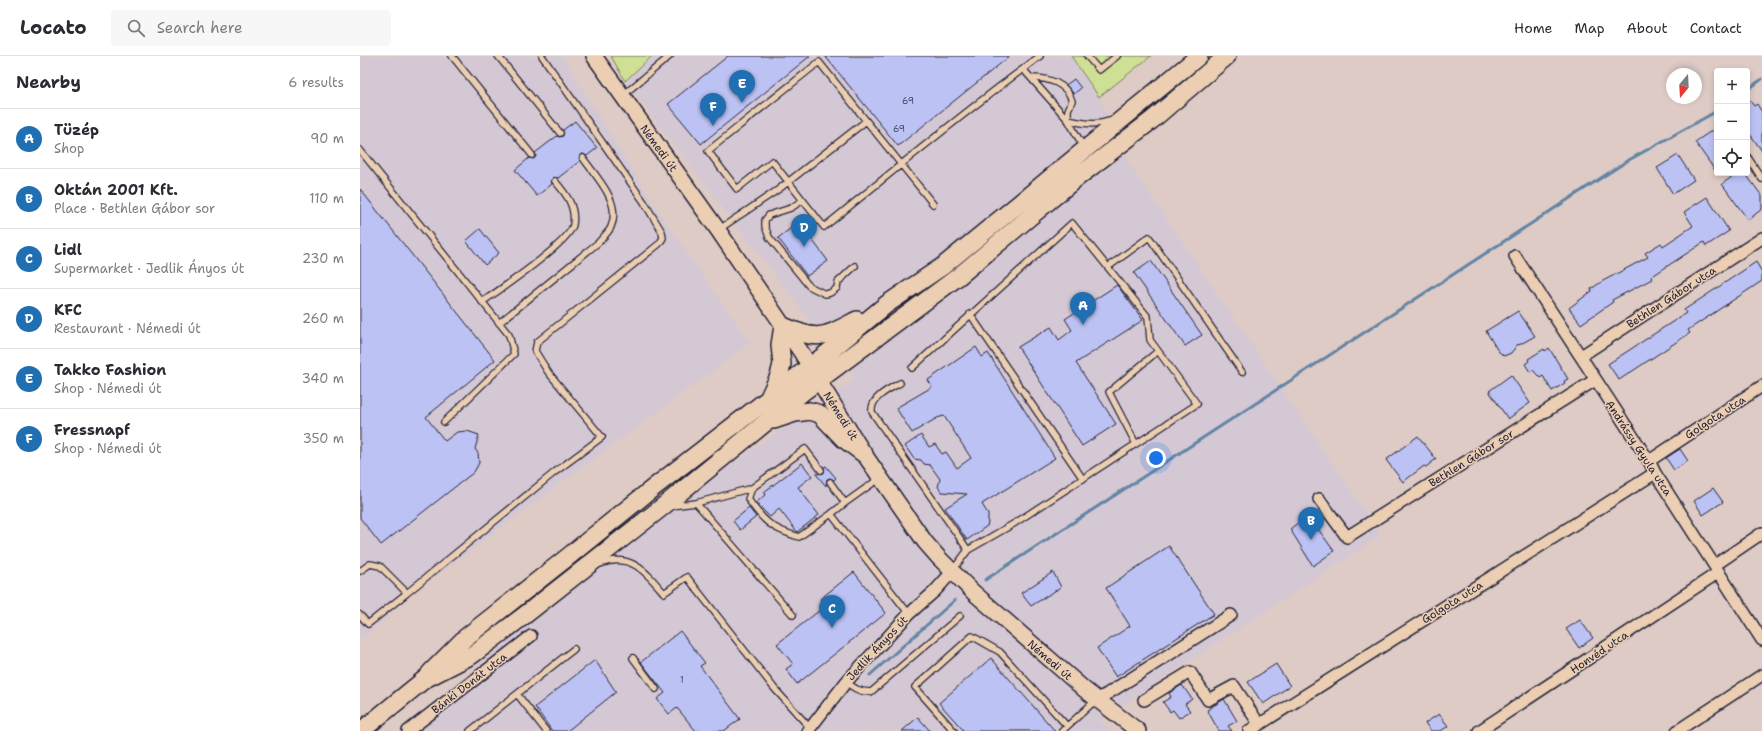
<!DOCTYPE html>
<html lang="en">
<head>
<meta charset="utf-8">
<style>
  body { margin:0; font-family:"Shantell Sans",sans-serif; background:#f7f7f7; color:#2b2b33 }
  .controls { position:absolute; right:12px; top:12px; display:grid; overflow:hidden; border-radius:4px; box-shadow:0 2px 6px #0003 }
  .controls button { width:36px; height:36px; display:grid; place-items:center; padding:0; border:0; border-bottom:1px solid #e1e1e2; background:#fff; color:#2b2b33; font:20px sans-serif }
  .compass { position:absolute; left:1306px; top:12px; width:36px; height:36px; border-radius:50%; background:#fff; box-shadow:0 2px 6px #0003; rotate:198deg }
  .you { position:absolute; left:796px; top:402px; width:14px; height:14px; margin:-10px; border:3px solid #fff; border-radius:50%; background:#1a73e8; box-shadow:0 0 0 6px #1a73e833 }
  .badge { display:grid; place-items:center; width:26px; height:26px; border-radius:50%; background:#1f6fb2; color:#fff; font-size:13px; font-weight:700 }
  .pin { position:absolute; translate:-50% -33px; filter:drop-shadow(0 1px 2px #0008) }
  .pin::after { content:''; position:absolute; top:21px; width:14px; height:12px; background:inherit; clip-path:polygon(0 0,100% 0,50% 100%) }
  .list { margin:0; padding:0; list-style:none }
  h2 { display:flex; justify-content:space-between; align-items:center; height:52px; margin:0; padding:0 16px; font-size:17px }
  h2 small { font-size:13px; font-weight:400; color:#7c7c81 }
  .list li { display:grid; grid-template-columns:26px 1fr auto; gap:12px; align-items:center; box-sizing:border-box; height:60px; padding:0 16px; border-top:1px solid #e1e1e2 }
  .list b { display:block; font-size:15px; white-space:nowrap }
  .list p { margin:0; font-size:13px; white-space:nowrap; color:#7c7c81 }
  .list em { font-size:13px; font-style:normal; color:#7c7c81 }
  .icon { flex:none; width:22px; height:22px; fill:none; stroke:currentColor; stroke-width:2; stroke-linecap:round; stroke-linejoin:round }
  .map { position:relative; flex:none; width:1402px; height:675px; overflow:hidden }
  header { display:flex; align-items:center; gap:24px; box-sizing:border-box; height:56px; padding:0 20px; background:#fff; border-bottom:1px solid #e1e1e2 }
  header strong { font-size:19px }
  nav { display:flex; gap:22px; margin-inline-start:auto; font-size:14px }
  .search { width:280px; height:36px; background:#f7f7f7; display:flex; align-items:center; gap:10px; box-sizing:border-box; padding:0 14px; border-radius:4px; color:#7c7c81; font-size:15px }
  main { display:flex }
  aside { flex:1; background:#fff }
  .map>svg:first-child { display:block }
  .built { fill:#d4c8d4 }
  .green { fill:#cfdf93; stroke:#788067 }
  .lines { fill:none; stroke-linecap:round; stroke-linejoin:round }
  .stream { stroke:#6284a5; stroke-width:3 }
  .building { fill:#bcc2f4; stroke:#22223b }
  .service-casing { stroke:#22223b; stroke-width:8 }
  .minor-casing { stroke:#22223b; stroke-width:14 }
  .secondary-casing { stroke:#22223b; stroke-width:18 }
  .primary-casing { stroke:#22223b; stroke-width:20 }
  .service { stroke:#eccfb2; stroke-width:5.5 }
  .minor { stroke:#eccfb2; stroke-width:11 }
  .secondary { stroke:#eccfb2; stroke-width:15 }
  .primary { stroke:#eccfb2; stroke-width:17 }
  .labels { text-anchor:middle; stroke-width:3; stroke-linejoin:round; paint-order:stroke }
  .number-label { font-size:9px; fill:#484a69 }
  .street-label { font-size:11px; fill:#22223b; stroke:#eccfb2 }
</style>
</head>
<body>
<header>
<strong>Locato</strong>
<div class="search"><svg class="icon" aria-label="search" viewBox="0 0 24 24"><circle cx="10" cy="10" r="6"/><path d="M15 15l6 6"/></svg>Search here</div>
<nav><a>Home</a><a>Map</a><a>About</a><a>Contact</a></nav>
</header>
<main>
<aside>
<h2>Nearby<small>6 results</small></h2>
<ul class="list">
<li><span class="badge">A</span><div><b>Tüzép</b><p>Shop</p></div><em>90 m</em></li>
<li><span class="badge">B</span><div><b>Oktán 2001 Kft.</b><p>Place · Bethlen Gábor sor</p></div><em>110 m</em></li>
<li><span class="badge">C</span><div><b>Lidl</b><p>Supermarket · Jedlik Ányos út</p></div><em>230 m</em></li>
<li><span class="badge">D</span><div><b>KFC</b><p>Restaurant · Némedi út</p></div><em>260 m</em></li>
<li><span class="badge">E</span><div><b>Takko Fashion</b><p>Shop · Némedi út</p></div><em>340 m</em></li>
<li><span class="badge">F</span><div><b>Fressnapf</b><p>Shop · Némedi út</p></div><em>350 m</em></li>
</ul>
</aside>
<div class="map">
<svg width="1402" height="675" viewBox="0 0 1402 675">
  <rect width="100%" height="100%" fill="#decbc6"/>
  <filter id="ink" filterUnits="userSpaceOnUse"><feTurbulence type="fractalNoise" baseFrequency=".025" numOctaves="2"/><feDisplacementMap in="SourceGraphic" scale="8" xChannelSelector="R" yChannelSelector="G"/><feConvolveMatrix kernelMatrix="1 2 1 2 8 2 1 2 1" color-interpolation-filters="sRGB"/></filter>
  <g filter="url(#ink)">
    <!-- built -->
    <path class="built" d="M 0,0 L 202,0 L 298,155 L 390,287 L 53,537 L 0,584 Z
      M 292,0 L 711,0 L 739,41 L 770,109 L 1021,479 L 739,665 L 753,675 L 39,675 L 305,454 L 495,323 L 265,25 Z"/>
    <!-- green -->
    <path class="green" d="M 251,0 L 292,0 L 265,25 Z
      M 711,0 L 791,0 L 739,41 Z"/>
    <g class="lines">
      <!-- stream -->
      <path class="stream" d="M 1387,34 L 1402,23
        M 625,524 L 1267,105 L 1357,55
        M 510,619 L 595,544"/>
    </g>
    <!-- building -->
    <path class="building" d="M 368,0 L 450,0 L 341,88 L 308,48 Z
      M 465,0 L 650,0 L 538,90 Z
      M 714,23 L 721,32 L 714,38 L 706,29 Z
      M 1387,41 L 1394,50 L 1397,48 L 1402,56 L 1402,95 L 1387,74 Z
      M 215,65 L 237,92 L 227,100 L 223,98 L 220,99 L 219,102 L 220,105 L 198,122 L 193,122 L 191,124 L 192,128 L 177,140 L 155,114 L 169,102 L 174,103 L 176,100 L 175,97 L 197,80 L 200,81 L 203,80 L 203,74 Z
      M 1357,71 L 1357,117 L 1335,86 Z
      M 1318,99 L 1334,124 L 1313,138 L 1297,112 Z
      M 1377,117 L 1385,117 L 1402,140 L 1402,153 L 1388,164 L 1362,128 Z
      M 0,133 L 135,304 L 66,361 L 85,385 L 97,376 L 107,375 L 119,379 L 115,393 L 118,397 L 119,407 L 114,416 L 21,489 L 0,462 Z
      M 1347,141 L 1369,175 L 1346,190 L 1344,186 L 1291,221 L 1292,223 L 1252,244 L 1253,246 L 1221,268 L 1209,252 L 1232,235 L 1231,233 L 1241,226 L 1288,201 L 1285,197 L 1301,187 L 1303,190 L 1333,170 L 1324,156 Z
      M 439,166 L 468,205 L 447,220 L 418,182 Z
      M 120,173 L 139,197 L 125,209 L 106,185 Z
      M 791,205 L 842,279 L 825,290 L 774,217 Z
      M 1396,206 L 1402,216 L 1402,225 L 1328,274 L 1330,277 L 1259,324 L 1248,308 L 1326,257 L 1324,254 Z
      M 757,229 L 783,264 L 716,307 L 756,368 L 722,390 L 658,291 L 691,271 L 699,284 L 712,274 L 705,263 Z
      M 1158,255 L 1175,280 L 1159,289 L 1158,288 L 1151,297 L 1144,300 L 1138,295 L 1126,275 Z
      M 616,291 L 622,301 L 628,297 L 695,402 L 622,448 L 628,458 L 628,467 L 627,470 L 607,484 L 585,452 L 607,438 L 582,436 L 578,431 L 580,423 L 570,409 L 564,408 L 561,404 L 554,403 L 545,390 L 561,379 L 569,391 L 575,388 L 582,398 L 586,396 L 597,412 L 611,402 L 584,360 L 577,362 L 552,377 L 536,352 L 572,331 L 568,324 Z
      M 1189,292 L 1208,323 L 1204,325 L 1205,327 L 1192,335 L 1183,320 L 1180,322 L 1173,314 L 1170,316 L 1165,308 L 1169,305 L 1168,303 L 1184,293 L 1185,295 Z
      M 1151,319 L 1170,347 L 1148,363 L 1129,335 Z
      M 1058,380 L 1076,403 L 1066,411 L 1064,410 L 1043,426 L 1026,404 Z
      M 1320,393 L 1328,405 L 1314,414 L 1306,402 Z
      M 442,407 L 452,420 L 438,431 L 459,459 L 437,476 L 419,453 L 410,461 L 396,447 L 406,438 L 404,436 Z
      M 466,410 L 476,422 L 474,424 L 470,422 L 467,423 L 466,430 L 456,418 L 464,417 L 464,411 Z
      M 1353,432 L 1363,446 L 1343,459 L 1334,445 Z
      M 389,452 L 396,461 L 380,474 L 373,465 Z
      M 948,459 L 974,495 L 953,510 L 930,473 Z
      M 809,490 L 854,558 L 756,621 L 737,592 L 770,570 L 746,532 Z
      M 494,516 L 526,557 L 437,628 L 426,613 L 433,608 L 417,588 L 465,550 L 460,543 Z
      M 693,516 L 701,531 L 671,550 L 661,537 Z
      M 1220,564 L 1233,582 L 1219,592 L 1206,573 Z
      M 320,575 L 345,607 L 340,610 L 380,663 L 364,675 L 336,675 L 317,652 L 309,658 L 297,643 L 305,637 L 281,606 Z
      M 631,602 L 695,675 L 604,675 L 579,647 Z
      M 235,604 L 256,636 L 207,675 L 192,675 L 175,651 Z
      M 916,608 L 930,630 L 903,648 L 888,626 Z
      M 822,629 L 832,643 L 825,648 L 830,655 L 819,662 L 813,654 L 810,656 L 803,646 L 811,641 L 809,637 Z
      M 864,643 L 877,665 L 868,670 L 872,675 L 859,675 L 847,654 Z
      M 1079,658 L 1088,670 L 1081,675 L 1071,675 L 1065,667 Z
      M 558,661 L 570,675 L 542,675 Z"/>
    <g class="lines">
      <!-- service casing -->
      <g class="service-casing">
        <path id="service" d="M 92,0 L 172,99
          M 138,0 L 200,77
          M 727,0 L 739,14 L 757,0
          M 663,13 L 680,0
          M 672,22 C 688,22 707,27 712,45 L 708,54 L 708,64
          M 262,40 L 310,0
          M 708,64 C 721,67 736,70 749,65
          M 0,94 L 149,279 L 154,298 L 84,366
          M 1387,100 L 1402,123
          M 443,144 L 431,152 L 409,159 L 405,164 L 405,170 L 409,181 L 449,230 L 465,238 L 470,237 L 477,232 L 478,226 L 495,210
          M 573,148 L 459,6 L 348,95 L 377,133 L 412,105 L 464,171 C 530,118 595,63 663,13 L 708,64 L 724,92
          M 358,174 L 419,133 L 506,65
          M 748,211 L 789,181 L 882,316
          M 122,246 C 138,235 210,186 213,169 C 216,150 206,138 195,125
          M 610,258 L 723,423
          M 139,267 L 239,186 C 243,181 249,176 251,171 C 262,146 236,121 223,102
          M 552,312 L 712,167 L 788,261 L 790,284 L 837,348 L 655,467 L 608,494
          M 540,327 C 529,333 510,342 512,356 L 608,494 L 593,514
          M 776,388 L 749,336 L 798,295
          M 461,414 L 445,393 L 392,432 L 388,443 C 404,466 412,473 439,481 L 471,458 L 549,558
          M 470,426 L 485,447 L 471,458
          M 336,447 L 392,432
          M 485,447 L 520,422
          M 311,450 L 336,447 L 433,559
          M 240,508 C 271,496 286,516 304,537 L 327,521 L 414,632 L 450,672
          M 0,515 L 10,508 L 20,510 L 47,537 L 8,568 L 0,559
          M 47,537 L 195,416 L 242,381 L 188,316 L 175,295 L 177,286 L 299,188 L 303,182 L 302,176 L 284,146 L 182,0
          M 273,602 L 296,633
          M 486,626 C 495,633 500,636 511,636 L 600,560
          M 157,638 L 186,675
          M 110,675 L 214,593
          M 594,675 L 555,631 L 612,580 L 640,596 L 707,670
          M 702,675 L 736,644"/>
      </g>
      <!-- minor casing -->
      <g class="minor-casing">
        <path id="minor" d="M 1155,200 L 1289,405 L 1295,417 L 1402,584
          M 1221,300 L 1402,182
          M 1289,405 L 1402,330
          M 959,443 L 987,481 L 1235,324
          M 1355,509 L 1402,477
          M 736,644 L 747,638 L 871,559
          M 784,644 L 830,616 L 848,644 L 874,630 L 899,668
          M 48,675 L 171,580
          M 448,675 L 486,626 L 549,558 L 575,535 L 592,516
          M 889,675 L 1295,417
          M 1119,675 L 1359,516
          M 1317,675 L 1402,619"/>
      </g>
      <!-- secondary casing -->
      <g class="secondary-casing">
        <path id="secondary" d="M 234,0 L 358,174 L 441,296 L 504,398 L 565,486 L 579,502 L 613,536 L 725,634 L 778,675"/>
      </g>
      <!-- primary casing -->
      <g class="primary-casing">
        <path id="primary" d="M 410,339 L 419,320 L 422,308 L 420,289 L 423,270 C 459,286 464,281 497,264
          M 414,364 L 435,357 L 450,355 L 460,358 L 484,383 L 504,398
          M 70,617 L 105,582 L 204,504 L 293,432 L 470,295 L 527,248 L 583,210 L 839,0
          M 1,675 L 65,623 L 112,599 L 165,559 L 301,452 L 443,336 L 599,220 L 714,124 L 792,64 L 867,0"/>
      </g>
      <!-- service -->
      <use href="#service" class="service"/>
      <!-- minor -->
      <use href="#minor" class="minor"/>
      <!-- secondary -->
      <use href="#secondary" class="secondary"/>
      <!-- primary -->
      <use href="#primary" class="primary"/>
    </g>
  </g>
  <g class="labels">
    <!-- number labels -->
    <g class="number-label">
      <text x="548" y="48">69</text>
      <text x="539" y="76">69</text>
      <text x="322" y="627">1</text>
    </g>
    <!-- street labels -->
    <g class="street-label">
      <text transform="translate(299 92) rotate(54)" y="4">Némedi út</text>
      <text transform="translate(1311 241) rotate(-33)" y="4">Bethlen Gábor utca</text>
      <text transform="translate(481 360) rotate(58)" y="4">Némedi út</text>
      <text transform="translate(1355 361) rotate(-33)" y="4">Golgota utca</text>
      <text transform="translate(1279 392) rotate(57)" y="4">Andrássy Gyula utca</text>
      <text transform="translate(1111 402) rotate(-32)" y="4">Bethlen Gábor sor</text>
      <text transform="translate(1092 546) rotate(-32)" y="4">Golgota utca</text>
      <text transform="translate(517 592) rotate(-47)" y="4">Jedlik Ányos út</text>
      <text transform="translate(1239 596) rotate(-34)" y="4">Honvéd utca</text>
      <text transform="translate(690 604) rotate(41)" y="4">Némedi út</text>
      <text transform="translate(109 627) rotate(-38)" y="4">Bánki Donát utca</text>
    </g>
  </g>
</svg>
<div class="controls">
<button>+</button>
<button>−</button>
<button><svg class="icon" aria-label="locate" viewBox="0 0 24 24"><circle cx="12" cy="12" r="6"/><path d="M12 2v4M12 18v4M2 12h4M18 12h4"/></svg></button>
</div>
<svg class="compass" viewBox="-18 -18 36 36"><path d="M0-13l5 13h-10z" fill="#e53935"/><path d="M0 13l5-13h-10z" fill="#7c7c81"/></svg>
<div class="you"></div>
<div class="pin badge" style="left:723px;top:269px">A</div>
<div class="pin badge" style="left:951px;top:484px">B</div>
<div class="pin badge" style="left:472px;top:572px">C</div>
<div class="pin badge" style="left:444px;top:191px">D</div>
<div class="pin badge" style="left:382px;top:47px">E</div>
<div class="pin badge" style="left:353px;top:70px">F</div>
</div>
</main>
</body>
</html>
